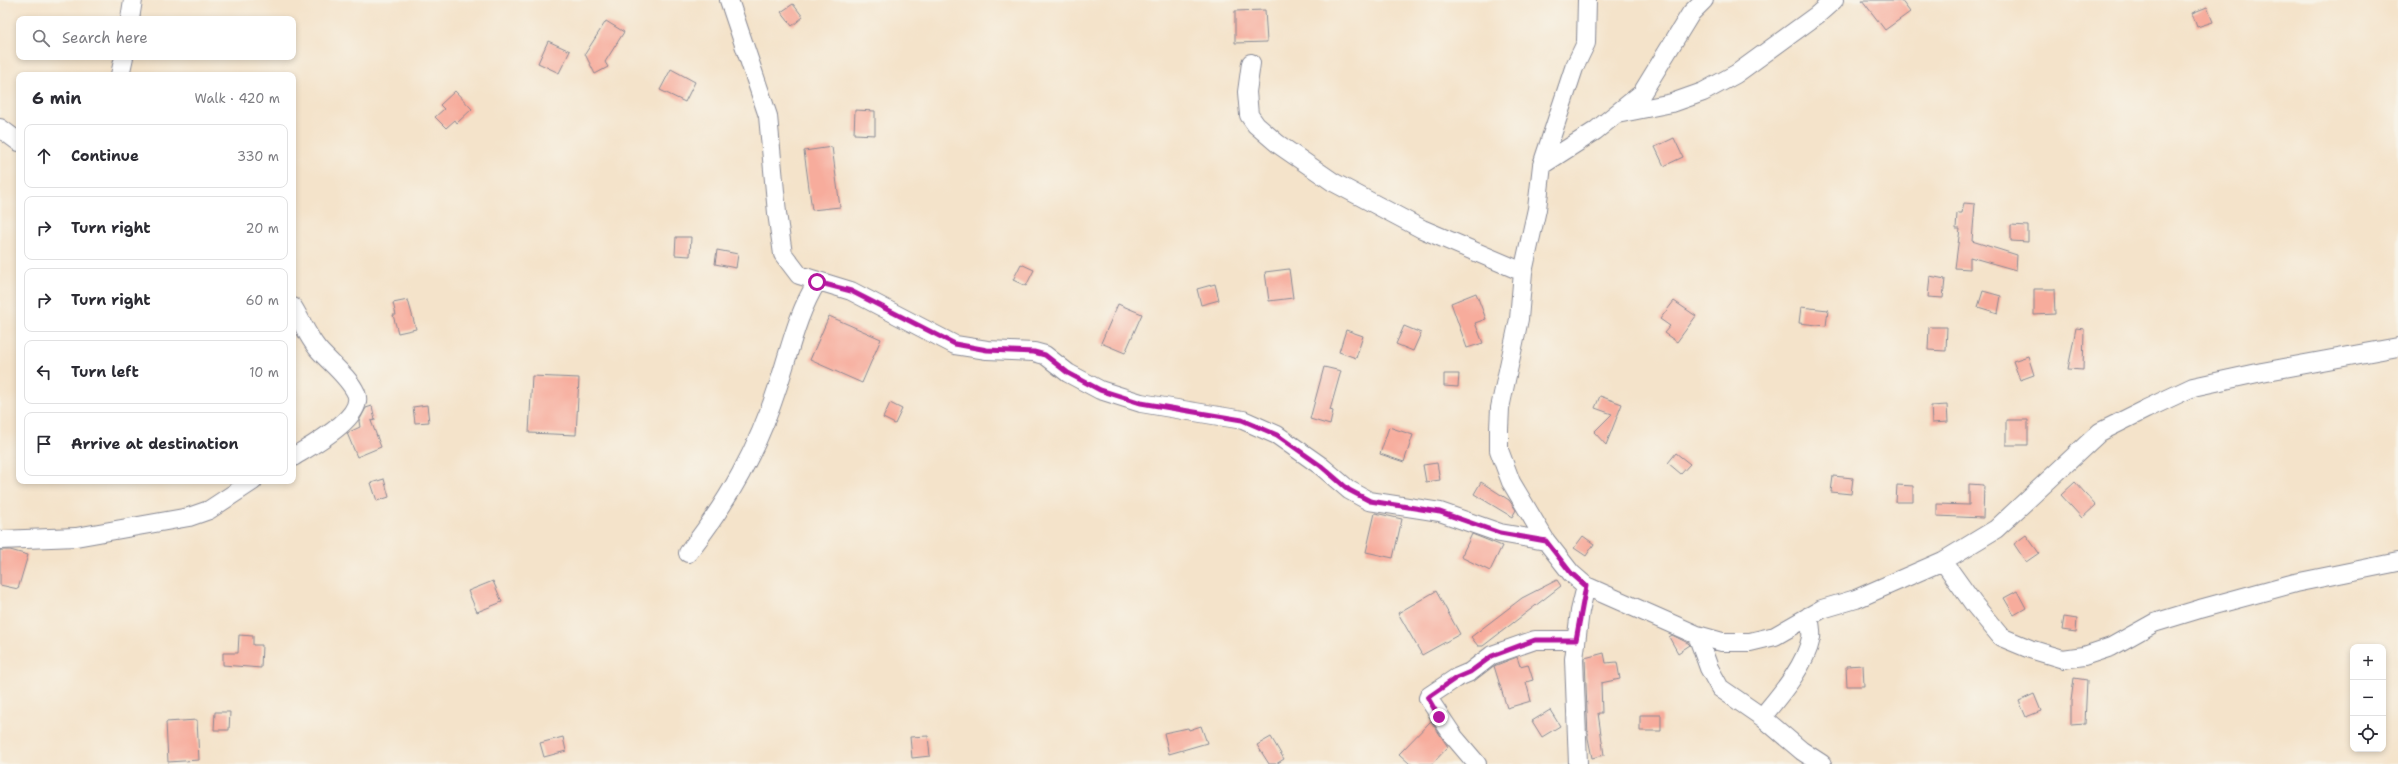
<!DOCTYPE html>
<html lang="en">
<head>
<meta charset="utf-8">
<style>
  body { margin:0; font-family:"Shantell Sans",sans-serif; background:#f2f2f3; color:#2b2b33 }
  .controls { position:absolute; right:12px; bottom:12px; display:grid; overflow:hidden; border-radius:8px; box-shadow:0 2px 6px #0003 }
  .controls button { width:36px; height:36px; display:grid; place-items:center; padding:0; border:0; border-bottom:1px solid #e1e1e2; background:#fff; color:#2b2b33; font:20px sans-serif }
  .stop { position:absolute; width:12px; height:12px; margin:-9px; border:3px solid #b5179e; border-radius:50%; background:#fff }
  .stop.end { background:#b5179e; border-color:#fff; box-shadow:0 1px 4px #0008 }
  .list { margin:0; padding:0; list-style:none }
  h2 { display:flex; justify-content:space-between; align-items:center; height:52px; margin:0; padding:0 16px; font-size:17px }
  h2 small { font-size:13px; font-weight:400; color:#7c7c81 }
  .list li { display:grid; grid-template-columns:26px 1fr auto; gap:12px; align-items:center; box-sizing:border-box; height:64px; margin:0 8px 8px; padding:0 8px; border:1px solid #e1e1e2; border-radius:8px }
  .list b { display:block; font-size:15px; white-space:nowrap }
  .list em { font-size:13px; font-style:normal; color:#7c7c81 }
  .icon { flex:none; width:22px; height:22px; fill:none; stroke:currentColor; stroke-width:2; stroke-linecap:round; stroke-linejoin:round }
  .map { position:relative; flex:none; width:2398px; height:764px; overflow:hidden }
  .search { position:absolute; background:#fff; box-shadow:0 2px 6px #0003; left:16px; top:16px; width:280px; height:44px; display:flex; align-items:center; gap:10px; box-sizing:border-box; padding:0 14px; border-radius:8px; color:#7c7c81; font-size:15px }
  .panel { position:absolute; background:#fff; box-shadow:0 2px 6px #0003; left:16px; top:72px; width:280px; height:412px; border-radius:8px }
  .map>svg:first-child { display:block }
  .building { fill:#f7ac9c }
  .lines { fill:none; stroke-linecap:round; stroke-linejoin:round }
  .street-casing { stroke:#888994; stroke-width:20 }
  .street { stroke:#fff; stroke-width:18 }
  .route { stroke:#b5179e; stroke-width:5 }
</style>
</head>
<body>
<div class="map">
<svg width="2398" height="764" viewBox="0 0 2398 764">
  <rect width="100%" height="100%" fill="#f7f3e8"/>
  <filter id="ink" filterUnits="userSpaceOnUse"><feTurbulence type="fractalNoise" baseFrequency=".025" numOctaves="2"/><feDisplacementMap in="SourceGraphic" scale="8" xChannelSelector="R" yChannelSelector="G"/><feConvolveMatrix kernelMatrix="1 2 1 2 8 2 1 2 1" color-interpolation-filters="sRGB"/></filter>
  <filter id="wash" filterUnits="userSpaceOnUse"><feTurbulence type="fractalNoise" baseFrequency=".012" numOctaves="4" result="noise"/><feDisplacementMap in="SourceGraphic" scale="16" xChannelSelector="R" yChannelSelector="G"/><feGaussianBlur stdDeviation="0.9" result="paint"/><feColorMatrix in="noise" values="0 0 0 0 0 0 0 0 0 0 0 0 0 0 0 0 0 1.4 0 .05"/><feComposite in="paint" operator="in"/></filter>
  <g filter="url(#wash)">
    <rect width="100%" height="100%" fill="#f4e3ca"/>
    <g id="blocks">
      <!-- building -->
      <path class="building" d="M 1862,0 L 1901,0 L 1910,12 L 1885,30 Z
        M 793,4 L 803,17 L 792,26 L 781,12 Z
        M 2207,7 L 2213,22 L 2197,27 L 2192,13 Z
        M 1265,10 L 1267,42 L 1235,43 L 1235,11 Z
        M 606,21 L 624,32 L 605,62 L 608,67 L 595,74 L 585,54 Z
        M 548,41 L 570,51 L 559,73 L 538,63 Z
        M 671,69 L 695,82 L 685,102 L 660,90 Z
        M 455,91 L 472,109 L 457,123 L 455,120 L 446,128 L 435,117 L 444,109 L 440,105 Z
        M 855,110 L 875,111 L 875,135 L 854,134 Z
        M 1674,138 L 1683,157 L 1664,166 L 1655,147 Z
        M 832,147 L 840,207 L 812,210 L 804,151 Z
        M 1964,203 L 1975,204 L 1972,241 L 2017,255 L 2016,270 L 1970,257 L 1970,269 L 1955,268 L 1960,229 L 1956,229 L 1957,213 L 1962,213 Z
        M 2011,225 L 2028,226 L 2028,242 L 2011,241 Z
        M 676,237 L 691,237 L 690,256 L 675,255 Z
        M 717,250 L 738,254 L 736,268 L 715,264 Z
        M 1021,264 L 1034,270 L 1026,286 L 1013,280 Z
        M 1289,269 L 1293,298 L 1269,301 L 1265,272 Z
        M 1930,276 L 1945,279 L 1943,298 L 1928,297 Z
        M 1215,284 L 1219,300 L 1201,305 L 1197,289 Z
        M 2034,289 L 2054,289 L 2055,314 L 2034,315 Z
        M 1983,291 L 2001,296 L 1998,313 L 1978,307 Z
        M 1476,293 L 1486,319 L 1475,323 L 1483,343 L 1467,348 L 1451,303 Z
        M 408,300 L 416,329 L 398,333 L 393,315 L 396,315 L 393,303 Z
        M 1674,301 L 1696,316 L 1677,342 L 1664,333 L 1670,326 L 1660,319 Z
        M 1118,304 L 1142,314 L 1125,353 L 1101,343 Z
        M 1801,307 L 1828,310 L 1826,326 L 1799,323 Z
        M 829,316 L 881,339 L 862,383 L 810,360 Z
        M 1404,326 L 1421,333 L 1413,351 L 1396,344 Z
        M 1929,327 L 1947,327 L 1946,351 L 1928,350 Z
        M 2076,328 L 2084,329 L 2083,370 L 2068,369 Z
        M 1346,330 L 1363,336 L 1356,358 L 1339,352 Z
        M 2028,356 L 2034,375 L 2020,380 L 2013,361 Z
        M 1324,367 L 1341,371 L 1330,410 L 1333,411 L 1330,425 L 1310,419 Z
        M 1444,374 L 1459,374 L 1458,387 L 1444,386 Z
        M 532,376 L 579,378 L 576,435 L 529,433 Z
        M 1600,396 L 1622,404 L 1606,445 L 1594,432 L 1612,414 L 1595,408 Z
        M 890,403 L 902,409 L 895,424 L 883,418 Z
        M 427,405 L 429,422 L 415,423 L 413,407 Z
        M 1947,405 L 1948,422 L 1932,423 L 1931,406 Z
        M 372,406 L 375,420 L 371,421 L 381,447 L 357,457 L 347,433 L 360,427 L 359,421 L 366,408 Z
        M 2006,420 L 2028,420 L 2028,445 L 2006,445 Z
        M 1389,427 L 1413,435 L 1404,462 L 1380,454 Z
        M 1676,453 L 1690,464 L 1681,474 L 1668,463 Z
        M 1437,463 L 1440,480 L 1426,482 L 1423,465 Z
        M 1833,476 L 1853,478 L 1851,494 L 1831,492 Z
        M 384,479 L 389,497 L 377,501 L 371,483 Z
        M 1481,482 L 1509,500 L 1516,510 L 1512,517 L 1474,494 Z
        M 2075,482 L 2096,505 L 2082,518 L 2061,495 Z
        M 1969,484 L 1984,485 L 1983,518 L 1937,516 L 1937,504 L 1969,505 Z
        M 1897,485 L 1913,486 L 1913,502 L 1896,502 Z
        M 1375,513 L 1402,519 L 1393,558 L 1366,552 Z
        M 1472,534 L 1502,546 L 1490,571 L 1461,557 Z
        M 2026,535 L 2039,553 L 2026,562 L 2014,544 Z
        M 1583,536 L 1594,544 L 1586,556 L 1574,548 Z
        M 0,550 L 10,550 L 28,555 L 18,589 L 0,585 Z
        M 1557,580 L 1561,586 L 1483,646 L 1478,646 L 1471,637 L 1522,598 Z
        M 493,581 L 502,602 L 477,612 L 468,591 Z
        M 1436,591 L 1460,634 L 1422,655 L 1398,613 Z
        M 2017,591 L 2026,608 L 2014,615 L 2004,598 Z
        M 2064,617 L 2077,619 L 2076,632 L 2062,630 Z
        M 239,635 L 253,636 L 253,645 L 262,645 L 261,668 L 223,665 L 223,653 L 238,653 Z
        M 1672,635 L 1688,643 L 1690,645 L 1678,653 L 1669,637 Z
        M 1604,653 L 1606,663 L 1617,662 L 1620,679 L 1601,683 L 1602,713 L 1598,713 L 1604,755 L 1592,758 L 1588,738 L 1585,658 Z
        M 1517,657 L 1520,666 L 1528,664 L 1533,680 L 1526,682 L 1531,701 L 1507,708 L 1494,666 Z
        M 1863,665 L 1864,686 L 1847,686 L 1846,666 Z
        M 2074,678 L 2087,680 L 2085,724 L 2071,725 L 2071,701 Z
        M 2034,694 L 2041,711 L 2026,717 L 2019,701 Z
        M 1550,710 L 1560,726 L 1542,737 L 1532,721 Z
        M 215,712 L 230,712 L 229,730 L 214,730 Z
        M 1640,715 L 1661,715 L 1661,731 L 1640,731 Z
        M 197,720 L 199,760 L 168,762 L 166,722 Z
        M 1431,721 L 1448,747 L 1432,764 L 1410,764 L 1399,754 Z
        M 1201,726 L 1207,743 L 1169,754 L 1164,733 L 1188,728 L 1189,730 Z
        M 928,736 L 930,756 L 912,758 L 910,737 Z
        M 563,737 L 566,751 L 544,757 L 540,743 Z
        M 1271,737 L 1284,759 L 1276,764 L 1269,764 L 1257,745 Z"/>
    </g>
  </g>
  <g filter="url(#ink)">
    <use href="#blocks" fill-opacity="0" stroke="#888994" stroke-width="1"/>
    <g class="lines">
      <!-- street casing -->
      <g class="street-casing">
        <path id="street" d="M 729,0 L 768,116 L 777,213 L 783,254 L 799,275 L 851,291 L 955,345 L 987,350 L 1034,352 L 1045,355 L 1068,373 L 1100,390 L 1141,403 L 1243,420 L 1277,435 L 1321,466 L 1349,490 L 1369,501 L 1440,512 L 1500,533 L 1546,541
          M 130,19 L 133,0
          M 1251,63 L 1247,92 L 1249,115 L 1256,125 L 1278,144 L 1333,182 L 1422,229 L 1523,272
          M 120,75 L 124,57
          M 1617,114 L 1672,103 L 1703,92 L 1736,74 L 1817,15 L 1834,0
          M 0,128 L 19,142
          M 1542,165 L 1595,131 L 1642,93 L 1691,13 L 1704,0
          M 293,307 C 301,320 308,337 318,349 C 330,363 348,376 356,393 C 366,417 309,447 293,457
          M 0,540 L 76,537 L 189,517 L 209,510 L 253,481
          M 688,553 C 729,500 757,451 778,386 C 790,350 797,314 817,282
          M 1943,561 L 1973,603 L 2001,637 L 2030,649 L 2063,659 L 2084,656 L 2111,647 L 2154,623 L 2200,609 L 2295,583 L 2398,562
          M 1586,586 L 1697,635 L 1722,642 L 1750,642 L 1775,636 L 1822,609 L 1856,599 L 1943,561 L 1996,529 L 2100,432 L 2146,409 L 2193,387 L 2262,372 L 2398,347
          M 1697,635 L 1709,668 L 1720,688 L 1762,717 L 1802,751 L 1822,764
          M 1762,717 C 1780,695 1805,667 1811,638 C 1812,632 1810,623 1809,616
          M 1477,764 L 1454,737 L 1428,698 L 1429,696 L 1456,678 L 1470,672 L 1492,655 L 1535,640 L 1576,640
          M 1578,764 L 1574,659 L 1580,611 L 1586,586 L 1571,573 L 1546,541 L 1511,482 L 1499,450 L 1499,429 L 1500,408 L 1519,319 L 1523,272 L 1537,209 L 1542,165 L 1574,68 L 1586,43 L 1587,0"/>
      </g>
      <!-- street -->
      <use href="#street" class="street"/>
    </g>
  </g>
  <g class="lines" filter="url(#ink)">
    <!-- route -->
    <path class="route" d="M 817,282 L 851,291 L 955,344 L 987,350 L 1034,352 L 1045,355 L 1068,373 L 1100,390 L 1141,403 L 1242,420 L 1277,435 L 1321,466 L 1349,490 L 1370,501 L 1440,512 L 1500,533 L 1546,541 L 1571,573 L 1586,586 L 1576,640 L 1535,640 L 1492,656 L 1470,672 L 1456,678 L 1430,696 L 1428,698 L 1439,717"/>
  </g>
</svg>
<div class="controls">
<button>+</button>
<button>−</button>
<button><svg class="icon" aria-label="locate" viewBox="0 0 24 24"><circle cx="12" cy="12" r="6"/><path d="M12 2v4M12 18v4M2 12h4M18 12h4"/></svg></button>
</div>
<div class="stop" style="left:817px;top:282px"></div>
<div class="stop end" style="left:1439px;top:717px"></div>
<div class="search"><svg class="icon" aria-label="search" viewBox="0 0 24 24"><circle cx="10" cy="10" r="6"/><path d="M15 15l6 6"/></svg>Search here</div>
<section class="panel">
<h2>6 min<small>Walk · 420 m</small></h2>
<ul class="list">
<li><svg class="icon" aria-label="ahead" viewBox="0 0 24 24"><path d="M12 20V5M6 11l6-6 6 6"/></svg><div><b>Continue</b></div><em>330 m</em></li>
<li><svg class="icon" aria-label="right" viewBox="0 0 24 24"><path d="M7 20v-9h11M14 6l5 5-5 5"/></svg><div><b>Turn right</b></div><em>20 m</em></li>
<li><svg class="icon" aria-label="right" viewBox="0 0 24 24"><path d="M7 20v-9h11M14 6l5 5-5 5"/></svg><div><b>Turn right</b></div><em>60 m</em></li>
<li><svg class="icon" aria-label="left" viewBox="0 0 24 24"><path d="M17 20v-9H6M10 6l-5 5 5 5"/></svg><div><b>Turn left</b></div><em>10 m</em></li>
<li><svg class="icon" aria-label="arrive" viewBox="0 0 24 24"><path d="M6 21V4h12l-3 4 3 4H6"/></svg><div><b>Arrive at destination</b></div></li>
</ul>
</section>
</div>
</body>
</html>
